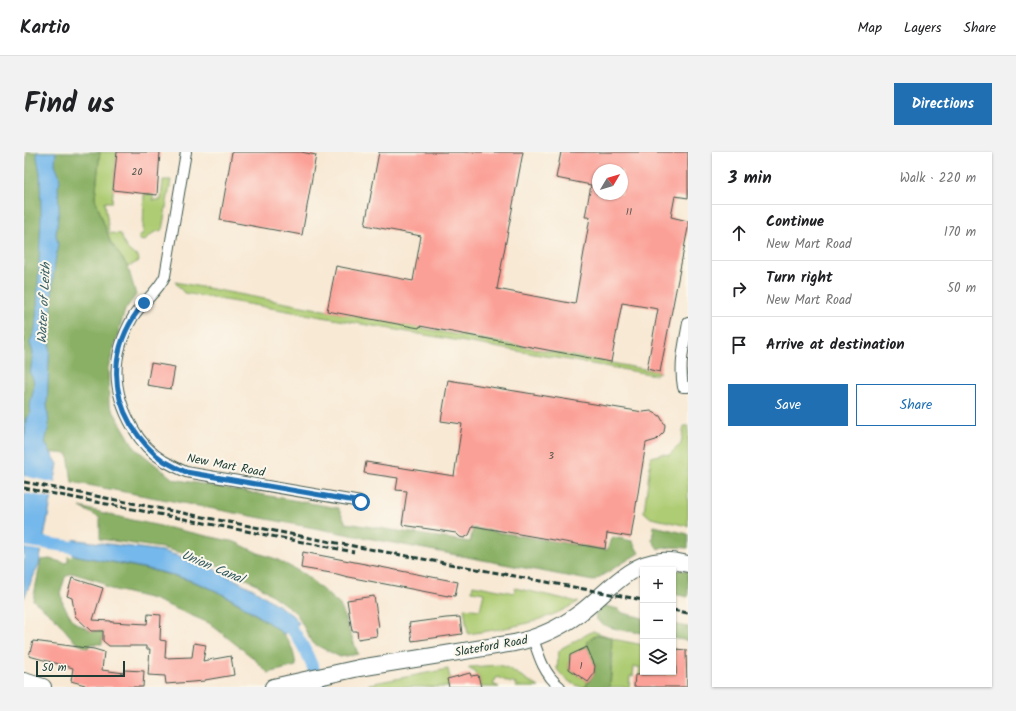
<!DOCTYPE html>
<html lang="en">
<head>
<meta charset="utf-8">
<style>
  body { margin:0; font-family:Kalam,sans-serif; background:#f2f2f2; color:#202124 }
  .controls { position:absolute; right:12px; bottom:12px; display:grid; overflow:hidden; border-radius:0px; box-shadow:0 1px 3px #0004 }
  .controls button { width:36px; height:36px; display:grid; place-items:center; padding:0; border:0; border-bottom:1px solid #e0e0e0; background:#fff; color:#202124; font:20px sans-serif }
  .compass { position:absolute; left:568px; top:12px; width:36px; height:36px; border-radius:50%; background:#fff; box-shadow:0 1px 3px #0004; rotate:52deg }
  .scale { position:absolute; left:12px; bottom:10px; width:89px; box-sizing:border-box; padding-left:4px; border:2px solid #1f3d34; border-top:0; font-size:11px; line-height:14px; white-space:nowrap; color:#1f3d34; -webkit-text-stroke:3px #fbf7ec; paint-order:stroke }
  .stop { position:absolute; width:12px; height:12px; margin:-9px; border:3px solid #1f6fb2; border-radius:50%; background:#fff }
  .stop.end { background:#1f6fb2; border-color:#fff; box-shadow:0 1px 4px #0008 }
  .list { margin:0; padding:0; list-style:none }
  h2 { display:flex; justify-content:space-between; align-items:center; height:52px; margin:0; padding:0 16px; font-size:17px }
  h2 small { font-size:13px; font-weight:400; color:#757577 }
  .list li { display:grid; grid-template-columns:26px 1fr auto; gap:12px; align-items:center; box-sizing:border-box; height:56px; padding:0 16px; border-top:1px solid #e0e0e0 }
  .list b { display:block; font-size:15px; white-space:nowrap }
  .list p { margin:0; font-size:13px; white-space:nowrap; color:#757577 }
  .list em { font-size:13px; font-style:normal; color:#757577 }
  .actions { display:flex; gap:8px; padding:12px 16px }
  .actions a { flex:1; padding:9px 0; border:1px solid #1f6fb2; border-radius:0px; text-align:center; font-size:14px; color:#1f6fb2 }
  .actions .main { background:#1f6fb2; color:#fff }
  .icon { flex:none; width:22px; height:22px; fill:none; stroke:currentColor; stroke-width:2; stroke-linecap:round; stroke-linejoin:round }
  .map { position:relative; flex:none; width:664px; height:535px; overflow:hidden; border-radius:0px }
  header { display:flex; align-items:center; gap:24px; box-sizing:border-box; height:56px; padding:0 20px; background:#fff; border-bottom:1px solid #e0e0e0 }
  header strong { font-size:19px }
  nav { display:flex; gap:22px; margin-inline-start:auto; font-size:14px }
  .intro { display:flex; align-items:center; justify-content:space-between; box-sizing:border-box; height:96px; padding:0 24px }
  h1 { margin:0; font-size:28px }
  .button { padding:10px 18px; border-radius:0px; background:#1f6fb2; color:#fff; font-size:14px; font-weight:700 }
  main { display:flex; gap:24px; padding:0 24px }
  aside { flex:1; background:#fff; border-radius:0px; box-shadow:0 1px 3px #0004 }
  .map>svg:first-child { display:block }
  .green { fill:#aecc73; stroke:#668454 }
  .forest { fill:#8ab065; stroke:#54764c }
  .water { fill:#75b8eb; stroke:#4a7a90 }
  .pier { fill:#f8e9d4 }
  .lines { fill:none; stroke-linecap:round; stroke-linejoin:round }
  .canal { stroke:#75b8eb; stroke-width:12 }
  .building { fill:#fba097; fill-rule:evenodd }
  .minor-casing { stroke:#40574c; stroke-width:12 }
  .primary-casing { stroke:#40574c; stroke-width:18 }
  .minor { stroke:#fff; stroke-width:10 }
  .primary { stroke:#fff; stroke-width:16 }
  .rail { stroke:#1f3d34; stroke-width:3; stroke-dasharray:6 3; stroke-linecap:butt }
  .route { stroke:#1f6fb2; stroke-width:5 }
  .labels { text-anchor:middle; stroke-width:4; stroke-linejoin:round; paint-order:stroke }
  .number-label { font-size:10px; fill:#56564d }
  .street-label { font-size:12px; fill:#1f3d34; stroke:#fbf7ec }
  .water-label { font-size:13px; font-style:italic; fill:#345c62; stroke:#fbf7ec }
</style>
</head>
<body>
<header>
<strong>Kartio</strong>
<nav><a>Map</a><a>Layers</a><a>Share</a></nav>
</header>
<div class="intro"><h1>Find us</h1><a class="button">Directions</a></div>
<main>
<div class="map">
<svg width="664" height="535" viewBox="0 0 664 535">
  <rect width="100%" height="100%" fill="#fbf7ec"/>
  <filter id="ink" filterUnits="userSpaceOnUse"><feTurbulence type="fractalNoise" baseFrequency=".025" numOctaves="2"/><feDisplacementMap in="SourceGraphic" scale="8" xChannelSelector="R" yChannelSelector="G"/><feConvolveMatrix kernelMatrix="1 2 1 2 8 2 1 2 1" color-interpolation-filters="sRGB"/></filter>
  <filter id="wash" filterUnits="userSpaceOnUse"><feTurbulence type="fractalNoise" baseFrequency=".012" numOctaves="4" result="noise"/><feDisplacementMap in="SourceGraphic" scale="16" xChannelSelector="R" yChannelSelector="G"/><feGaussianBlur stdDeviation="0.9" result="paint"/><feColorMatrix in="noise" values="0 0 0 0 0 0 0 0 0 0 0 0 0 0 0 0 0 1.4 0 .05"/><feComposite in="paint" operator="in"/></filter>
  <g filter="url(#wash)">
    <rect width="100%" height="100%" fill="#f8e9d4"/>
    <!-- green -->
    <path class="green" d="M 76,0 L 93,0 L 88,50 L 81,50 L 85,81 L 97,82 C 100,93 103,100 114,104 L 115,109 L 104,115 L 86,89 L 71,46 Z
      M 139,28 L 147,28 L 138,78 L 129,81 L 121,89 L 115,88 L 115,83 L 119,82 L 120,42 L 129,43 L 129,48 L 137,48 Z
      M 151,130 C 312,161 474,190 636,220 L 631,223 L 160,141 Z
      M 660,274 L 664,274 L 664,374 L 627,366 L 620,360 L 627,305 L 638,302 L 645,303 L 657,292 Z
      M 449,433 L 490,441 L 491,436 L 554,450 C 519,471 484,476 444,482 L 440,456 L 456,458 L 460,441 L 448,439 Z
      M 569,479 L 594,488 L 619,493 L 619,520 L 649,520 L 649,496 L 651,497 L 652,535 L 614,531 L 616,515 L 610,515 L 609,524 L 606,524 L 605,535 L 586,535 L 589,501 L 564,490 L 563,495 L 546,503 L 545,517 L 564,530 L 561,535 C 550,535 539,526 533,517 L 535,499 L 538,496 Z
      M 475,513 L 484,516 L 515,535 L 492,535 L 493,533 L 488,530 L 487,531 L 473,525 L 469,532 L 475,535 L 455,535 L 457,534 L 454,523 L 452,523 L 450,518 L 445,517 L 445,515 Z
      M 424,517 L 426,526 L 423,528 L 425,535 L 346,535 L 345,532 Z"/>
    <!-- forest -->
    <path class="forest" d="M 3,0 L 76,0 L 71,46 L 86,89 L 104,115 L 112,143 L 101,158 L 84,216 L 85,252 L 111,296 L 149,327 L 314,356 L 322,371 L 446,390 L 449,376 L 583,398 L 589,385 L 608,389 L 615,401 L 569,429 L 48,330 L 44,302 L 0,298 L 0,66 Z
      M 56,355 L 108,368 L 211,390 L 234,401 L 252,407 L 280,422 L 316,453 L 334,502 L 316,505 L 288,491 L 273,462 L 266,456 L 231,431 L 204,418 L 171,404 L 138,396 L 76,387 L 76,366 Z
      M 630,374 L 664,382 L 664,396 L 648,395 L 634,397 L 628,388 Z
      M 44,402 C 88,411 136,417 178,433 C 196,440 212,450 229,461 C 254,477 268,482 272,514 L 244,521 L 228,505 L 185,471 L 129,447 L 83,436 L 78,430 L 48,421 L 41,425 L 37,439 L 39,452 L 50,470 L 67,479 L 79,479 L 78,492 L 67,492 L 64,496 L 52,491 L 30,465 L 9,448 L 17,408 L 26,407 L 41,411 L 44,410 Z
      M 656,418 L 664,419 L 664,445 L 649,442 L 649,419 Z
      M 578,453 L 594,457 L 599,461 L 619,466 L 619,481 C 609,480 567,476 572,461 C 573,458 576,455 578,453 Z
      M 649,472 L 664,475 L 664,489 L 649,486 Z
      M 573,483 L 588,485 L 586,535 L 561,535 L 570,522 L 571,512 L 566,511 C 567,499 556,489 573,483 Z"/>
    <!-- water -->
    <path class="water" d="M 13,0 L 32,0 L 31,12 L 35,22 L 36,29 L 34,35 L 35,56 L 32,83 L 34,91 L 29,126 L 23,252 L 25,273 L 21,291 L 34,312 L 15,412 L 0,446 L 0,286 L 1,283 L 2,266 L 7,261 C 3,248 16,234 6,222 L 9,201 L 6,191 L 11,177 L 13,155 L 17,63 L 16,21 L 13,5 Z
      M 46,387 L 138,399 L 178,411 L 231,438 L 268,463 L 275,471 L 260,482 C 234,463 208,445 179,433 C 139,417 86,410 44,402 Z"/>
    <!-- pier -->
    <path class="pier" d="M 0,324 L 32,331 L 29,346 L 0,341 Z
      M 0,383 L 22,387 L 20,399 L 0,396 Z
      M 46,385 L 49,385 L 48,405 L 43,404 L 32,394 L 40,387 Z"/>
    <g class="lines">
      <!-- canal -->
      <path class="canal" d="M 0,388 L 48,395
        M 256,466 C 277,481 287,512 297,535"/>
    </g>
    <g id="blocks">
      <!-- building -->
      <path class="building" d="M 93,0 L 136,0 L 133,43 L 89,38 Z
        M 208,0 L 277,0 L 292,3 L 278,83 L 196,68 Z
        M 355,0 L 499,0 L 473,137 L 551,152 L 566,65 L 561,65 L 567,33 L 532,26 L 537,0 L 664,0 L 664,46 L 651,44 L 647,65 L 664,69 L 664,76 L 636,220 L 623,217 L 634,157 L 598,151 L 587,210 L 396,174 L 395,176 L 303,159 L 312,114 L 389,129 L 397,84 L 341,73 ZM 574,18 L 598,18 L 598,42 L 574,42 Z
        M 127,211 L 151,215 L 147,237 L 123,233 Z
        M 424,228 L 619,260 L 627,259 L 636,264 L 641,273 L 640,280 L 632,288 L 622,291 L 607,385 L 583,381 L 581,397 L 449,374 L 445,383 L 440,386 L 436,385 L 432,381 L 378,373 L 383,339 L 372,338 L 374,326 L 340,321 L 342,310 L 430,324 L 438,272 L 417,269 Z
        M 279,400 L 434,430 L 431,444 L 424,443 L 424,444 L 324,425 L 313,422 L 277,416 Z
        M 48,426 L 79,436 L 69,468 L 87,469 L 87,470 L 123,472 L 124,462 L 137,463 L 136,488 L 142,489 L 141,506 L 168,505 L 170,491 L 182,493 L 179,509 L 207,504 L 210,523 L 181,528 L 181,529 L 142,532 L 141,524 L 124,523 L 126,497 L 122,497 L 122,494 L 85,494 L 79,489 L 79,479 L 67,479 L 51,464 L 48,446 L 43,444 Z
        M 350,444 L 355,475 L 352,476 L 353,484 L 334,487 L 333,479 L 328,479 L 323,448 Z
        M 436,465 L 438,482 L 388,489 L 385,471 L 422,466 Z
        M 9,489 L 70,497 L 80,500 L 78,518 L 100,521 L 100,518 L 120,519 L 119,535 L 61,535 L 61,533 L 47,529 L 49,516 L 5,504 Z
        M 563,495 L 571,514 L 570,522 L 564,530 L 545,517 L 546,503 Z
        M 651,497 L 662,498 L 663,535 L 610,535 L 611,523 L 652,522 Z
        M 446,521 L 447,524 L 454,523 L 457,535 L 425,535 L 423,527 Z"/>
    </g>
  </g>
  <g filter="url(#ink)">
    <use href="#blocks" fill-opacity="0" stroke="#40574c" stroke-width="1"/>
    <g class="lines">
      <!-- minor casing -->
      <g class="minor-casing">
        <path id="minor" d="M 162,0 L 141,124 C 134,140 118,150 109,165 C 87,203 87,238 109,276 C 116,289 127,301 140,309 C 147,313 155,317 162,320 L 337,350
          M 664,171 C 660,193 655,213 659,235 L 664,235
          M 509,486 C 515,505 520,522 536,535"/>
      </g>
      <!-- primary casing -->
      <g class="primary-casing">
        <path id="primary" d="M 0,529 L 19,535
          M 249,535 L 335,516 L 490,491 C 514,486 536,476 556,461 C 581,443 604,411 637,409 C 646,408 655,410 664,412"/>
      </g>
      <!-- minor -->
      <use href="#minor" class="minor"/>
      <!-- primary -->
      <use href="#primary" class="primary"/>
      <!-- rail -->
      <path class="rail" d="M 0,330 L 297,388 L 619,448
        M 0,336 L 330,400
        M 649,458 L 664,461"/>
    </g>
  </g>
  <g class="lines" filter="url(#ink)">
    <!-- route -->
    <path class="route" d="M 120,151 C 90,187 83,231 107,273 C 116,287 126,300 140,309 C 147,313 155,317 162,320 L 337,350"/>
  </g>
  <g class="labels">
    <!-- number labels -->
    <g class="number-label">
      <text x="113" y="23">20</text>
      <text x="605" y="63">11</text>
      <text x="527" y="307">3</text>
      <text x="557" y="517">1</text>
    </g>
    <!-- street labels -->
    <g class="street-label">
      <text transform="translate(202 313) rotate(11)" y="4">New Mart Road</text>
      <text transform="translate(467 494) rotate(-10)" y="4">Slateford Road</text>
    </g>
    <!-- water labels -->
    <g class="water-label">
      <text transform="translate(19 151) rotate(-87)" y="5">Water of Leith</text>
      <text transform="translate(189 414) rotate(23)" y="5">Union Canal</text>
    </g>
  </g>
</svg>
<div class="controls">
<button>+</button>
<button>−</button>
<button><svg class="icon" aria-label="layers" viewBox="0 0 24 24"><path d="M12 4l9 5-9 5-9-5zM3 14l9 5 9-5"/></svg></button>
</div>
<svg class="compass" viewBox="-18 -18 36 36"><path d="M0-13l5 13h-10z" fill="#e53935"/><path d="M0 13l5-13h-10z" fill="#757577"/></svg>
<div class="scale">50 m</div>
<div class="stop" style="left:337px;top:350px"></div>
<div class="stop end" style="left:120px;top:151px"></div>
</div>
<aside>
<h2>3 min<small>Walk · 220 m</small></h2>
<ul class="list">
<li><svg class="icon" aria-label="ahead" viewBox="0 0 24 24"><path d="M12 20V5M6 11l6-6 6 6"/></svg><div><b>Continue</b><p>New Mart Road</p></div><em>170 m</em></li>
<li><svg class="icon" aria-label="right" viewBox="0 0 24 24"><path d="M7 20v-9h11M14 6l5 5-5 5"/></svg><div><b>Turn right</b><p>New Mart Road</p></div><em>50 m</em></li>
<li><svg class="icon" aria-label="arrive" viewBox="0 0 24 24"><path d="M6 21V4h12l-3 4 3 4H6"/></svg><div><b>Arrive at destination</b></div></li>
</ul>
<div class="actions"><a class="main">Save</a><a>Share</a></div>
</aside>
</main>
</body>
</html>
